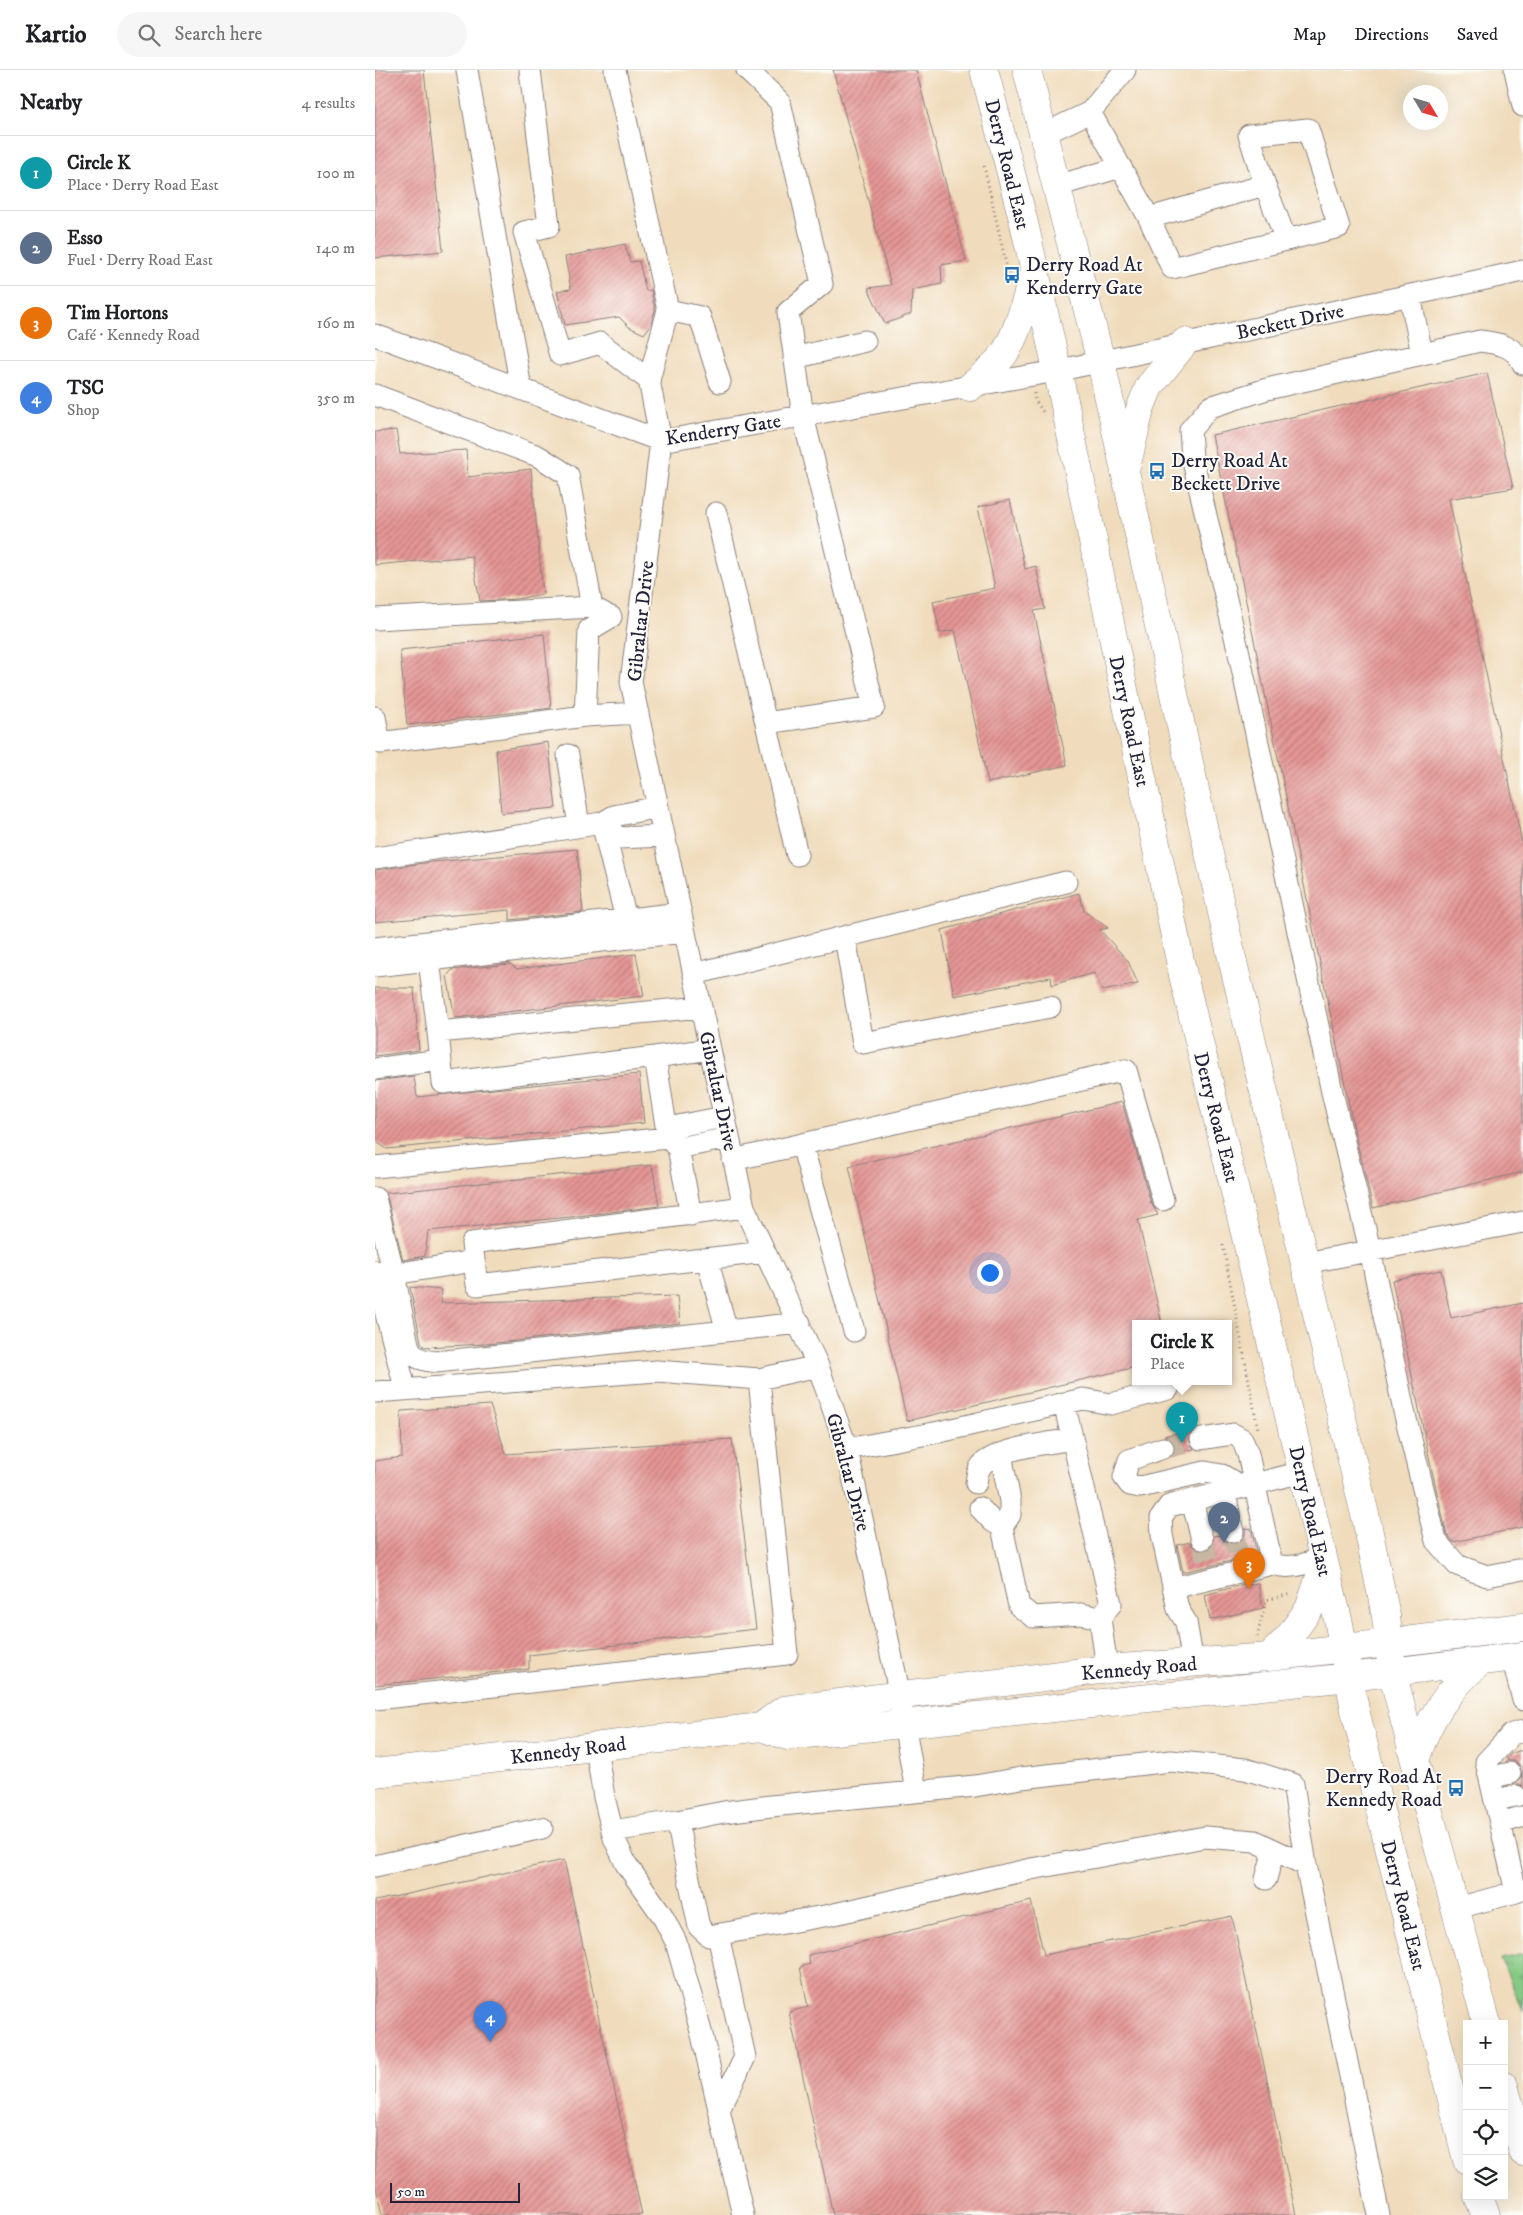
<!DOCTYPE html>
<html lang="en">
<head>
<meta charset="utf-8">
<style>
  body { margin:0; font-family:"IM FELL DW Pica",serif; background:#f6f6f6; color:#202124 }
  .controls { position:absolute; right:15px; bottom:15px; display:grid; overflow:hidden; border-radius:0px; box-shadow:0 5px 20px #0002 }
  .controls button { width:45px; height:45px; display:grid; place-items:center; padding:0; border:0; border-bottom:1px solid #e0e0e0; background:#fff; color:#202124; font:25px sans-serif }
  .compass { position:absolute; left:1028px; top:15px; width:45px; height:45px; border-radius:50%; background:#fff; box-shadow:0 5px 20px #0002; rotate:128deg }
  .scale { position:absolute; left:15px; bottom:12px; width:130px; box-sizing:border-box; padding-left:5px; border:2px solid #22223b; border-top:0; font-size:14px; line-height:18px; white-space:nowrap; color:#22223b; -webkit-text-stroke:4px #fdfcf7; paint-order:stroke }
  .you { position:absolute; left:614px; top:1202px; width:18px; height:18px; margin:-12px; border:4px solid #fff; border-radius:50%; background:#1a73e8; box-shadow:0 0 0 8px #1a73e833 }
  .badge { display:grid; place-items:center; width:32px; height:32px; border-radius:50%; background:#2563eb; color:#fff; font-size:16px; font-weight:700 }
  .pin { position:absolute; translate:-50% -41px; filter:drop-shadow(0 1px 2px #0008) }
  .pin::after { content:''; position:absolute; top:26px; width:18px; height:15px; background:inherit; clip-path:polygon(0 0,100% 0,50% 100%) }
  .popup { position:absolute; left:757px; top:1250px; width:100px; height:65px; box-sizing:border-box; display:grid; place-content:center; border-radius:0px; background:#fff; filter:drop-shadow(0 1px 4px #0005); font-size:16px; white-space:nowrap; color:#757577 }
  .popup b { font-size:19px; color:#202124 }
  .popup::after { content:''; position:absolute; left:50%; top:100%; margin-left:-10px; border:10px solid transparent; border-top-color:#fff }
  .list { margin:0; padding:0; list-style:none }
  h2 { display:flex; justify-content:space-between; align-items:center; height:65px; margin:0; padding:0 20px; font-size:21px }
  h2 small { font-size:16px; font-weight:400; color:#757577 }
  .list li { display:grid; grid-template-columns:32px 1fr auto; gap:15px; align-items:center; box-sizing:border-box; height:75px; padding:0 20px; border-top:1px solid #e0e0e0 }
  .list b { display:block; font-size:19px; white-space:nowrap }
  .list p { margin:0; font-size:16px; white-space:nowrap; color:#757577 }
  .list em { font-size:16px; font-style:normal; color:#757577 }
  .icon { flex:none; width:28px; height:28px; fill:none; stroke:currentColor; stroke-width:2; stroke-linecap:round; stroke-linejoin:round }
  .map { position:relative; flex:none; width:1148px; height:2145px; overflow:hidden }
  header { display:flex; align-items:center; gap:30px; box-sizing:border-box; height:70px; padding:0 25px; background:#fff; border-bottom:1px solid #e0e0e0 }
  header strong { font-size:24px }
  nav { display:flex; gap:28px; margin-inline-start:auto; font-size:18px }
  .search { width:350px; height:45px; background:#f6f6f6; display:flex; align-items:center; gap:12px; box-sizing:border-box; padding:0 18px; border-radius:28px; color:#757577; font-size:19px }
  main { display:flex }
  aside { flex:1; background:#fff }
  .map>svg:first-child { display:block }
  .grass { fill:url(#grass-tufts); stroke:#547660 }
  .building { fill:url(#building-hatch) }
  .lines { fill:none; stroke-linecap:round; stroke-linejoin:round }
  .minor-tunnel { stroke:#c7b7a2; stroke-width:21; stroke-dasharray:21 11; stroke-linecap:butt }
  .minor-casing { stroke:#897f7c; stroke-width:23 }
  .major-casing { stroke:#897f7c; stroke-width:29 }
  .path { stroke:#897f7c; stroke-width:3; stroke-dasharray:1 4; stroke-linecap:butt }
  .minor { stroke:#fff; stroke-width:21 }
  .major { stroke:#fff; stroke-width:28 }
  .labels { text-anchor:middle; stroke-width:4; stroke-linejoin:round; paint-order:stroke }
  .street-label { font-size:20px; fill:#22223b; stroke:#fdfcf7 }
  .poi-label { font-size:20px; fill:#22223b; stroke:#fdfcf7; text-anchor:start }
</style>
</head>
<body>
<header>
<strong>Kartio</strong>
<div class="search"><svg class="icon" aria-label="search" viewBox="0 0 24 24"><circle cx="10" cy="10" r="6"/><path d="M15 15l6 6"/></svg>Search here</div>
<nav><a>Map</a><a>Directions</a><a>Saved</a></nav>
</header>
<main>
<aside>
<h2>Nearby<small>4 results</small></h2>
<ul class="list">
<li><span class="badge" style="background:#0f9aa8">1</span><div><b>Circle K</b><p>Place · Derry Road East</p></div><em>100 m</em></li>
<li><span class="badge" style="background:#5c6f8a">2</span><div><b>Esso</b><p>Fuel · Derry Road East</p></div><em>140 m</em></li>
<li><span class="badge" style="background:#e8710a">3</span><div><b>Tim Hortons</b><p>Café · Kennedy Road</p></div><em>160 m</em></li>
<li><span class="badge" style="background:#3f7fe0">4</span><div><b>TSC</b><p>Shop</p></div><em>350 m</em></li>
</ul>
</aside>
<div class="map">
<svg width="1148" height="2145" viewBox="0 0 1148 2145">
  <defs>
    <pattern id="grass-tufts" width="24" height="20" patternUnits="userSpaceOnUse" patternTransform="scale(1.25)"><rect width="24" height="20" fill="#85ca84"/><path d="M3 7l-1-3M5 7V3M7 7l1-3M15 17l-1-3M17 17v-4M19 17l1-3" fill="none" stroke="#73ad73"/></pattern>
    <pattern id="building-hatch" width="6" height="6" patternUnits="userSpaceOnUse" patternTransform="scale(1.25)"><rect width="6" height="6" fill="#e59795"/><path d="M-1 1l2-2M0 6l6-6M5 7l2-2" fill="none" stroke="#b97b7b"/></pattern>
  </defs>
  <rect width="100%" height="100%" fill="#fdfcf7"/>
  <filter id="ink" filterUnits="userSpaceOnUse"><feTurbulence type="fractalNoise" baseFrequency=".02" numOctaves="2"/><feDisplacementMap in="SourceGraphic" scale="10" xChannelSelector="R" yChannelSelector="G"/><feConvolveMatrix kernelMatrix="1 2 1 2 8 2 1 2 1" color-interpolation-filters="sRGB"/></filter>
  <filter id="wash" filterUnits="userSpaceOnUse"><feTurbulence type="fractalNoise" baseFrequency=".0096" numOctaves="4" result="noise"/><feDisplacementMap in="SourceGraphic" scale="20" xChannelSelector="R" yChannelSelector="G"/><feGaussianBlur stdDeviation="1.12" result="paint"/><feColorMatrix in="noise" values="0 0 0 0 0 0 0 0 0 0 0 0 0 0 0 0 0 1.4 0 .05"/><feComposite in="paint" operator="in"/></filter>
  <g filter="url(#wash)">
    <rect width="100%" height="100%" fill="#f0dcbc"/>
    <!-- grass -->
    <path class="grass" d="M 1148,1884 L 1148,1941 L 1126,1889 Z"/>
    <g id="blocks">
      <!-- building -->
      <path class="building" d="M 0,0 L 49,0 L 68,181 L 0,188 Z
        M 458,0 L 541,0 L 591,191 L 566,195 L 567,214 L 537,220 L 536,244 L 510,254 L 493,218 L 516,215 Z
        M 250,174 L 255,192 L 264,191 L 271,221 L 276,220 L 280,240 L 276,255 L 269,264 L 254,257 L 244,247 L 190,255 L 182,221 L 196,219 L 190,187 Z
        M 1112,303 L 1138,418 L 1074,429 L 1148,777 L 1148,1102 L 998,1138 L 980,1064 L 837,365 Z
        M 21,360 L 25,384 L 91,380 L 93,407 L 156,399 L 168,524 L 142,529 L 105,531 L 97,486 L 0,495 L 0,362 Z
        M 635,430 L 650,499 L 661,496 L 670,539 L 659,541 L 692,695 L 613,713 L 580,560 L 565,563 L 558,531 L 620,518 L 603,437 Z
        M 169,564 L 176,638 L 32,655 L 25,580 Z
        M 173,672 L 181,738 L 126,743 L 121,680 Z
        M 202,779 L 208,842 L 135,850 L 135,840 L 0,852 L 0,800 L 57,792 Z
        M 704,823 L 709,841 L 733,858 L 725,860 L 753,891 L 763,914 L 727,921 L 719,903 L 677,915 L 676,907 L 579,926 L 567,860 Z
        M 261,884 L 269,926 L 80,948 L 72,906 L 77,900 L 135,894 L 142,899 Z
        M 0,918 L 39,918 L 44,980 L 0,986 Z
        M 264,1004 L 269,1053 L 12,1079 L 0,1071 L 0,1011 L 39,1006 L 42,1027 Z
        M 747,1032 L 776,1133 L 783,1145 L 763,1150 L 787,1254 L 761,1254 L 761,1297 L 532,1351 L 474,1096 Z
        M 277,1095 L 284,1136 L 195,1147 L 53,1161 L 50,1186 L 28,1190 L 11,1123 Z
        M 1066,1200 L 1076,1248 L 1148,1233 L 1148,1457 L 1078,1472 L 1072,1465 L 1057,1401 L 1017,1210 Z
        M 35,1217 L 67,1220 L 66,1233 L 302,1226 L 305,1253 L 112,1274 L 49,1277 L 46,1272 Z
        M 115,1335 L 131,1384 L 357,1369 L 381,1559 L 154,1585 L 154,1599 L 0,1615 L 0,1391 L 27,1387 L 26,1341 Z
        M 818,1359 L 815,1364 L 814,1370 L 819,1379 L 799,1383 L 800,1373 L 796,1368 L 789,1366 Z
        M 876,1458 L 882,1485 L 808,1502 L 802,1475 L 815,1472 L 819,1478 L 830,1481 L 836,1477 L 839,1466 L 846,1465 L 854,1474 L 861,1474 L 870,1466 L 870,1459 Z
        M 873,1513 L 874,1515 L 883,1513 L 888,1538 L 835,1550 L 830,1525 Z
        M 1148,1680 L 1148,1716 L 1141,1714 L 1147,1706 L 1144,1695 L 1139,1691 L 1133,1691 L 1132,1688 L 1137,1683 Z
        M 189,1790 L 267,2145 L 7,2145 L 0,2112 L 0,1831 Z
        M 656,1831 L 669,1885 L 857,1846 L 921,2145 L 458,2145 L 414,1942 L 433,1937 L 425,1897 L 435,1894 L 433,1885 Z"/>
    </g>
  </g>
  <g filter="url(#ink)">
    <use href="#blocks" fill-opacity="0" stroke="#897f7c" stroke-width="1"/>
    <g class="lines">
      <!-- minor-tunnel -->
      <path class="minor-tunnel" d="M 788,1378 L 826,1369
        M 858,1462 L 864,1489
        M 827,1469 L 833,1496"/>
      <!-- minor casing -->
      <g class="minor-casing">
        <path id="minor" d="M 92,0 L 146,319
          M 155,0 L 174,156 L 149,162 L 185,285 L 225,273 L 274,310
          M 240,0 L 293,240 L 274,310 L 286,371 L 256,612 L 369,1137 L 443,1296 L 472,1379 L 521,1607 L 541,1721
          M 372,0 L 405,32 L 447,214 L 413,242 L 428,346 L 499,637 L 391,653 L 422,785
          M 1140,0 L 1148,36
          M 715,42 L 774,148 L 890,115 L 874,65 L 933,59 L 964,157 L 797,198 L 774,148
          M 669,64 L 715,42 L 750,0
          M 890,115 L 911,170
          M 682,116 L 746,97
          M 1035,226 L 1047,284
          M 293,240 L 325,247 L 345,312
          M 0,265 L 286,371 L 681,301 L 1148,201
          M 419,288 L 490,271
          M 1148,294 C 1141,276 1122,273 1105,271 L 892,319 L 835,337 L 815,360 L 817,387 L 863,579 L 957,1022 L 995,1180 L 1029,1341 L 1061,1471 L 1082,1495 L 1112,1506 L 1148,1499
          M 0,325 L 163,386 L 193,405 L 217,537
          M 341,443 L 391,653
          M 0,549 L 217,537 L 230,544
          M 210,646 L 263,643
          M 0,647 L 5,673 L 210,646 L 214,560 L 236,547
          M 193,685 L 204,756
          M 227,753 L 251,849
          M 227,753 L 244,768 L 288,766
          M 0,788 L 227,753 L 239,746 L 283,737
          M 470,867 L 488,973 L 675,937
          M 0,878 L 306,843
          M 0,896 L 54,890
          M 319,904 L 691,812
          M 63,962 L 54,890 L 310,862
          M 280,987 L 68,1013 L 63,962 L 326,937
          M 0,999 L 65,990
          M 293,1068 L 280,987 L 335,979
          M 293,1068 L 303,1056 L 349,1047
          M 427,1075 L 479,1261
          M 303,1078 L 354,1068
          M 358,1090 L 751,1000 L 788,1130
          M 0,1097 L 293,1068 L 303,1078 L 316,1145
          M 0,1128 L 19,1204 L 33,1274 C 38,1289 46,1290 61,1292 L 425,1253
          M 369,1137 L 97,1173 L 102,1215 L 390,1182
          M 332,1189 L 352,1261
          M 930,1193 L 1148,1152
          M 0,1201 L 30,1318
          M 19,1204 L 99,1191
          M 0,1322 L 282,1301 L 384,1309 L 443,1296
          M 689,1333 L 736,1534 L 725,1548 L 732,1599
          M 826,1369 L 858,1364 L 867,1369 L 873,1384 L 897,1494 C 914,1500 931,1494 947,1488
          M 788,1378 L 754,1390 L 749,1407 L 755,1415 L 765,1417 L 830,1402 L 847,1405 L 869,1418
          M 472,1379 L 564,1362 L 708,1329 L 736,1334 L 793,1319
          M 626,1384 L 635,1431 L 635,1445 L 627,1457
          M 601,1413 C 602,1405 603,1397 610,1392 C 630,1377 673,1374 697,1369
          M 850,1423 L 858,1462
          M 817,1431 L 827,1469
          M 605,1438 L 617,1451 L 627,1457 L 644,1536 L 658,1547 L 706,1544 L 725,1548
          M 798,1518 L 897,1494
          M 1137,1587 L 1148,1630
          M 818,1593 L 811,1552 L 803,1539 L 787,1465 L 786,1448 L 794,1436 L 927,1402
          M 0,1629 L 412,1584 L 384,1309
          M 221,1678 L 229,1727 L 239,1768 L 251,1794 L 287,1845 L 301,1872 L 327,1965 L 368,2145
          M 1115,1708 L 1135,1703
          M 1120,1730 L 1141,1726
          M 1125,1753 L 1146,1747
          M 237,1761 L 302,1751
          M 931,1795 L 918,1714 L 870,1699 L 796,1691 L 646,1708 L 600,1716 L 396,1736 L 349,1742 L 302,1751 L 324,1857 L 334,1866 L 455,1845 L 656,1799 L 830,1767 L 880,1771 L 931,1795 L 1004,2145
          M 0,1796 L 167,1758
          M 891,1809 L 899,1780
          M 1079,1839 L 1141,1822 L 1111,1692 L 1137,1664 L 1148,1661
          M 343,1865 L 370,1987 L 344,2040"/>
      </g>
      <!-- major casing -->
      <g class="major-casing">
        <path id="major" d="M 609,0 L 649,153 L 688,326 L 808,905 L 964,1554 L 980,1640 L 1092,2090
          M 652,0 L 726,292 L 857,888 L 992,1453 L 1011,1546 L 1017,1601 L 1040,1691 L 1112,1954
          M 595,317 C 607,307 619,297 629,284 C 643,264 652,226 659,202
          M 752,394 L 765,339 L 774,317 L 810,272
          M 894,1587 L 914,1567 L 934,1539 L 949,1495
          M 386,1657 L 409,1640 L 732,1599 L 894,1587 L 1148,1557
          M 1040,1691 C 1052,1651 1072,1620 1104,1593
          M 0,1703 L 386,1657 L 412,1666 L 975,1607 L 1148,1586
          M 1129,2016 L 1148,2082
          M 1103,2126 L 1111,2145"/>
      </g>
      <!-- path -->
      <path class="path" d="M 609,96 L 634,207
        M 659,323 L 660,330 L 668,342
        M 848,1175 L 883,1359
        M 882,1567 L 891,1530 L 916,1524"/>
      <!-- minor -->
      <use href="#minor" class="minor"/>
      <!-- major -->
      <use href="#major" class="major"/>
    </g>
  </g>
  <!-- icons -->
  <defs>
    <g id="bus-bare" transform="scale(1.35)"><path d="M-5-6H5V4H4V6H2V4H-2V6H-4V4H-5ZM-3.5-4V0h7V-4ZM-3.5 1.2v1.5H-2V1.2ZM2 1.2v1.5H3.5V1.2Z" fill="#1f6fb2" stroke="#fdfcf7" stroke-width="2.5" paint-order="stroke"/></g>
  </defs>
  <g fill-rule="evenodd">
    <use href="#bus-bare" x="637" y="205"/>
    <use href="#bus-bare" x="782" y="401"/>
    <use href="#bus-bare" x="1081" y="1718"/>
  </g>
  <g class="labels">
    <!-- street labels -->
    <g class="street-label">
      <text transform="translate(633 94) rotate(76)" y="7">Derry Road East</text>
      <text transform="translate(915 251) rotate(-12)" y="7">Beckett Drive</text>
      <text transform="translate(348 359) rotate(-9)" y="7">Kenderry Gate</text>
      <text transform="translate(265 551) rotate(-84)" y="7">Gibraltar Drive</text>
      <text transform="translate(755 651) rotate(78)" y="7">Derry Road East</text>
      <text transform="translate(344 1021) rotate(78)" y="7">Gibraltar Drive</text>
      <text transform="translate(842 1047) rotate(76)" y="7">Derry Road East</text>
      <text transform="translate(474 1402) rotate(75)" y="7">Gibraltar Drive</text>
      <text transform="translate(936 1441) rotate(77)" y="7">Derry Road East</text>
      <text transform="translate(764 1598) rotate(-5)" y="7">Kennedy Road</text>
      <text transform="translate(193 1680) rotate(-7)" y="7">Kennedy Road</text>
      <text transform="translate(1029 1835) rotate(76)" y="7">Derry Road East</text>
    </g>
    <!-- poi labels -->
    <g class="poi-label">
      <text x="651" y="201">Derry Road At<tspan x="651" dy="23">Kenderry Gate</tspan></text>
      <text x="796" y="397">Derry Road At<tspan x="796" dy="23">Beckett Drive</tspan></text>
      <text x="1067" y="1713" text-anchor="end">Derry Road At<tspan x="1067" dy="23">Kennedy Road</tspan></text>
    </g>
  </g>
</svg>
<div class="controls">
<button>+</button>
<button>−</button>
<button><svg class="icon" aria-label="locate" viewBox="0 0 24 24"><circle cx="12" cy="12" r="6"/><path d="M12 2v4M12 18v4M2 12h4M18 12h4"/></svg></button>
<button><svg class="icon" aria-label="layers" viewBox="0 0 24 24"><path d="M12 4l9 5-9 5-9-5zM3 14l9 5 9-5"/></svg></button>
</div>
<svg class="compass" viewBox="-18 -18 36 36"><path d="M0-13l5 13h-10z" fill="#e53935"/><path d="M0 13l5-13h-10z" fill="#757577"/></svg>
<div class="scale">50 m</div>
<div class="you"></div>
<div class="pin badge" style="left:807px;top:1373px;background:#0f9aa8">1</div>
<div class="popup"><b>Circle K</b>Place</div>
<div class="pin badge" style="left:849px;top:1473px;background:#5c6f8a">2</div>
<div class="pin badge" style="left:874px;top:1519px;background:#e8710a">3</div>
<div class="pin badge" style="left:115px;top:1972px;background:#3f7fe0">4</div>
</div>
</main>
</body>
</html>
